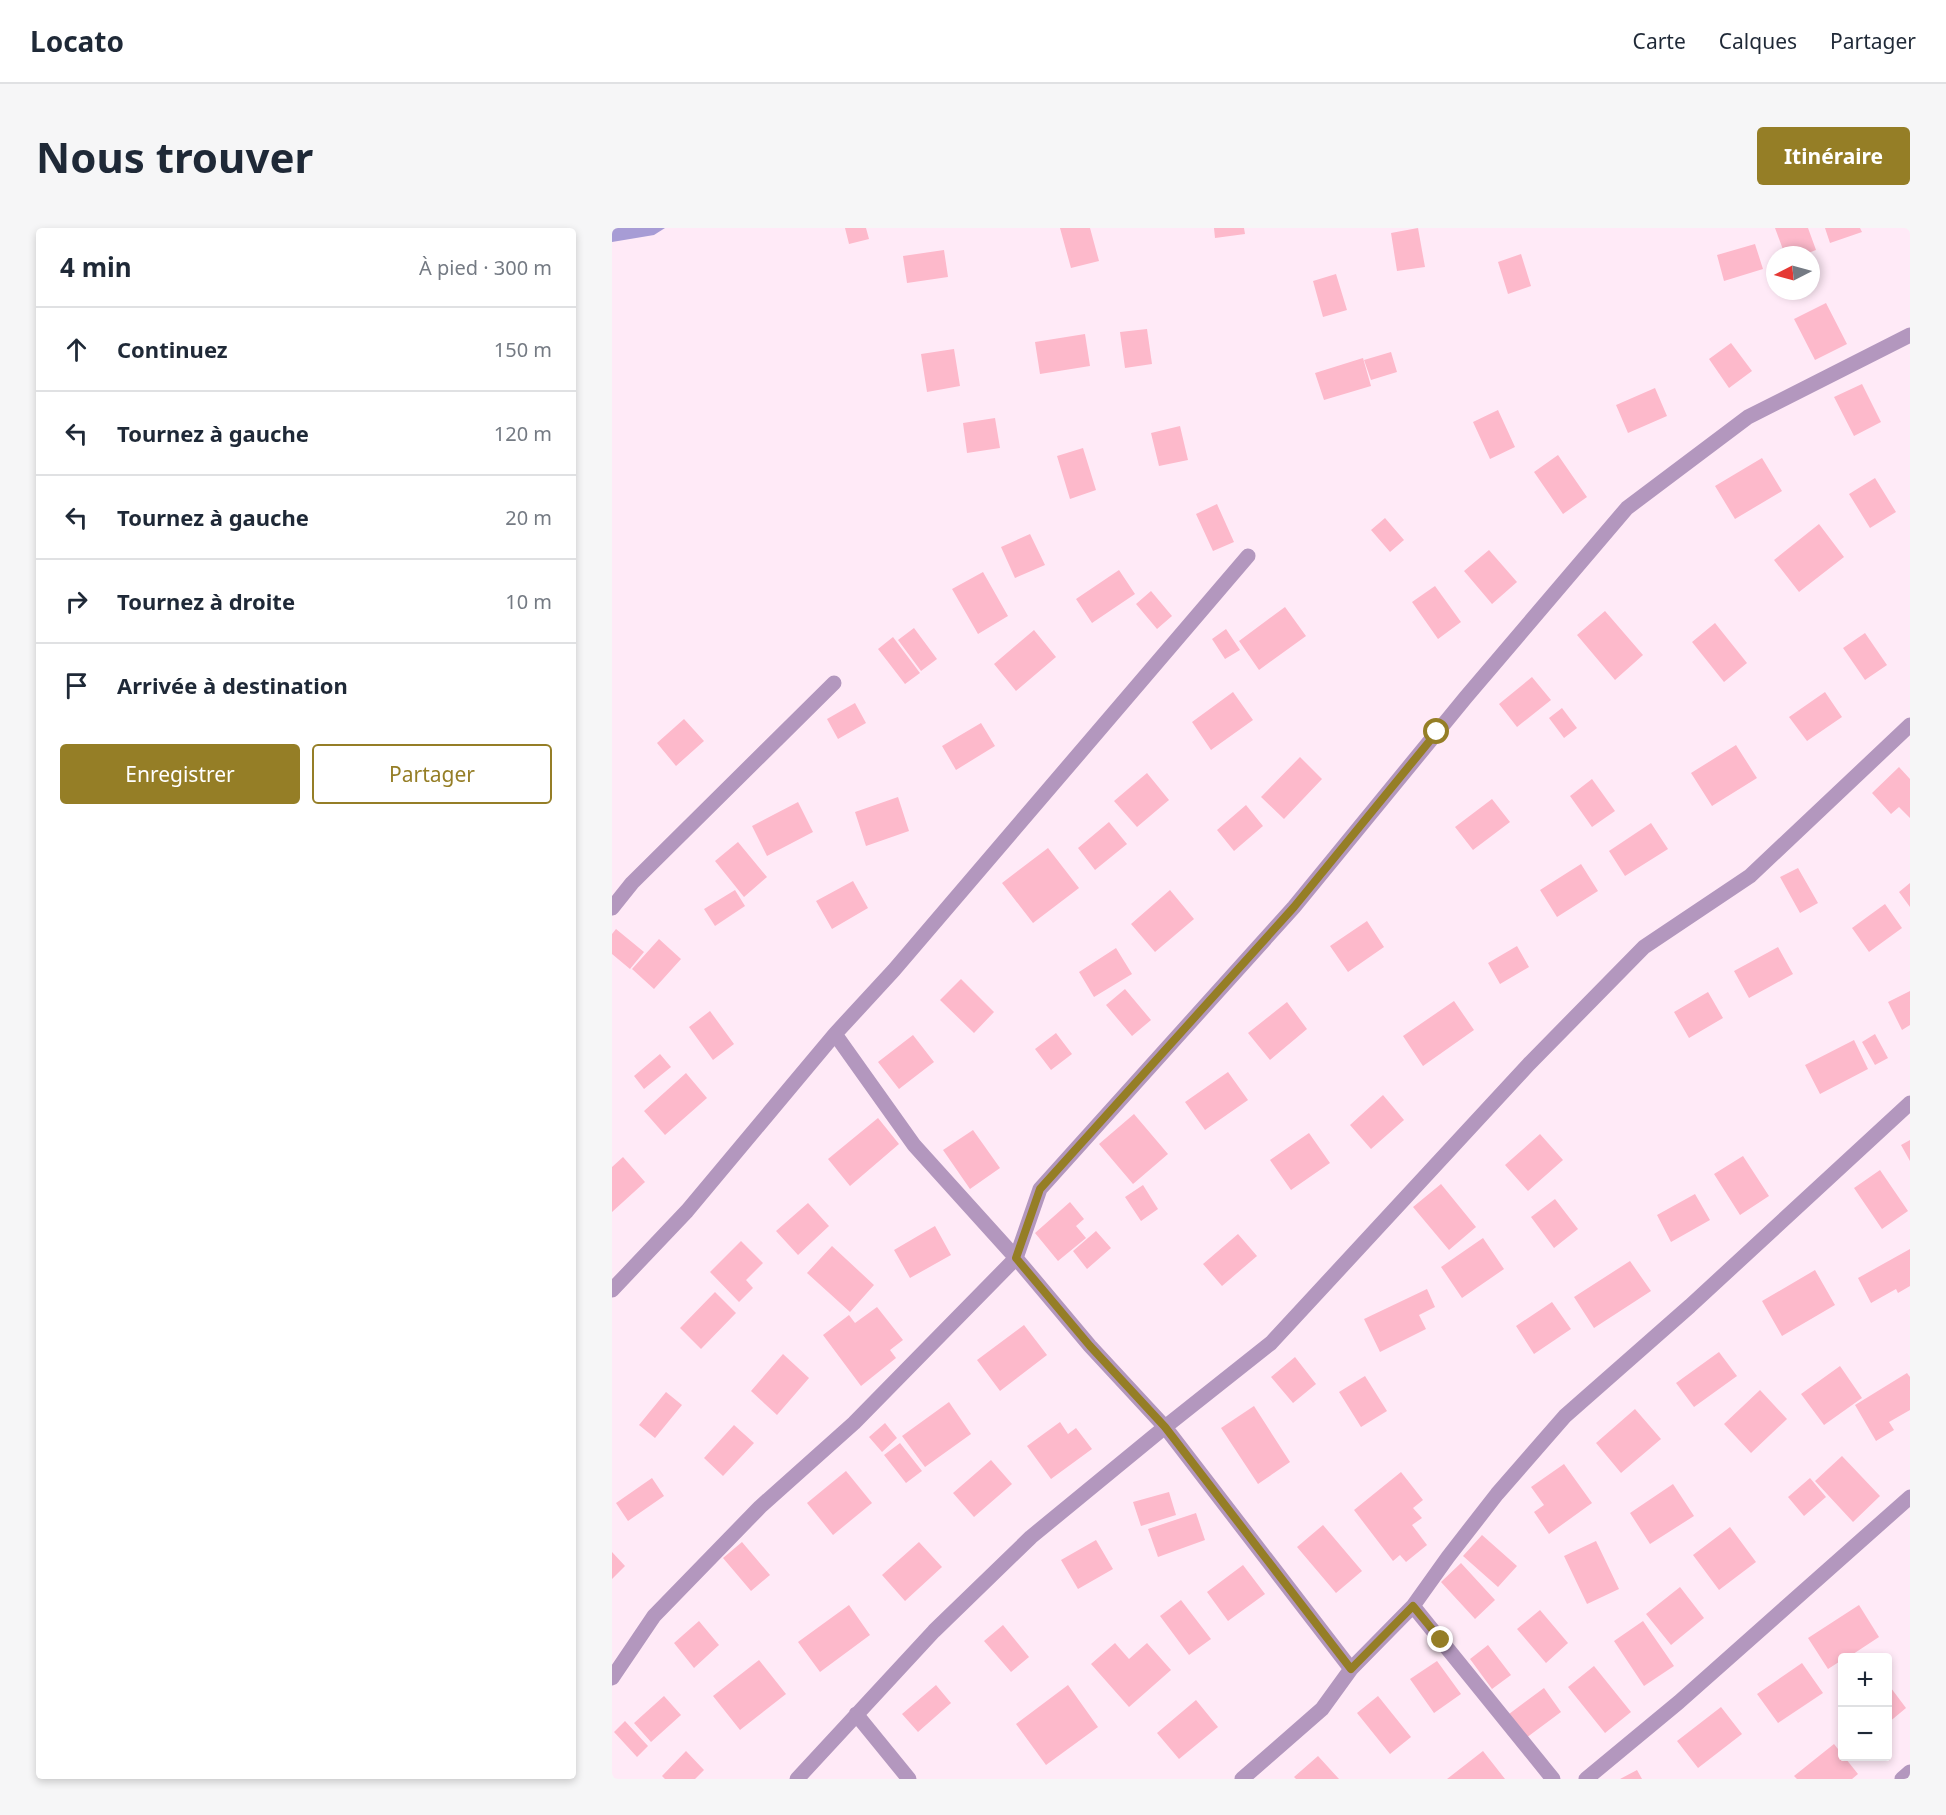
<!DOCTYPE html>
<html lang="fr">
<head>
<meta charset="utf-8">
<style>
  body { margin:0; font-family:"Noto Sans",sans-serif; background:#f6f6f7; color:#1f2937 }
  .controls { position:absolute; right:18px; bottom:18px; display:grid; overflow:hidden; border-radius:6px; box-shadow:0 3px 9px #0003 }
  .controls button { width:54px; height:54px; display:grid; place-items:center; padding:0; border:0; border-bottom:2px solid #e0e1e3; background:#fff; color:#1f2937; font:30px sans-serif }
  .compass { position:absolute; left:1154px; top:18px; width:54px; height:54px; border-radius:50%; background:#fff; box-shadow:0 3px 9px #0003; rotate:264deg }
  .stop { position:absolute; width:18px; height:18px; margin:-14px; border:4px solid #957e26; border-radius:50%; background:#fff }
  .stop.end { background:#957e26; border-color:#fff; box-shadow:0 2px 6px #0008 }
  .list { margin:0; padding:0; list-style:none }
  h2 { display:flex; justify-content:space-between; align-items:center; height:78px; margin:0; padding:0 24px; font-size:26px }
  h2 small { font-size:20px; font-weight:400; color:#747a83 }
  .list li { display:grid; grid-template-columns:39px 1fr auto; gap:18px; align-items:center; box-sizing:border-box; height:84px; padding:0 24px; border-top:2px solid #e0e1e3 }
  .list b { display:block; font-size:22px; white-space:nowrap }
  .list em { font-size:20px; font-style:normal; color:#747a83 }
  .actions { display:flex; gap:12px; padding:18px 24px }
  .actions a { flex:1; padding:14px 0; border:2px solid #957e26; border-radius:6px; text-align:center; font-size:21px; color:#957e26 }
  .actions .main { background:#957e26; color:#fff }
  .icon { flex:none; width:33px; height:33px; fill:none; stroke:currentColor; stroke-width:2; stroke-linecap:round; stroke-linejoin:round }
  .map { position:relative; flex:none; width:1298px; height:1551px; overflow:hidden; border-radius:6px }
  header { display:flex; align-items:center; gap:36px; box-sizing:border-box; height:84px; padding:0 30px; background:#fff; border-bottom:2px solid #e0e1e3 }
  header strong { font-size:28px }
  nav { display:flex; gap:33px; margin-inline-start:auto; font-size:21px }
  .intro { display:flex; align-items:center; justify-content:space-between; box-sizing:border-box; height:144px; padding:0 36px }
  h1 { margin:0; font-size:42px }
  .button { padding:15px 27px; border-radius:6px; background:#957e26; color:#fff; font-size:21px; font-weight:700 }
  main { display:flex; gap:36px; padding:0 36px }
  aside { flex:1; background:#fff; border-radius:6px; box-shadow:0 3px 9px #0003 }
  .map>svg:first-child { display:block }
  .water { fill:#a79cd5 }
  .building { fill:#fdb9cb }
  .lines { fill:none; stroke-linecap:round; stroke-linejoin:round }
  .minor { stroke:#b397be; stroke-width:15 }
  .route { stroke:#957e26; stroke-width:8 }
</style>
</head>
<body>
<header>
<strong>Locato</strong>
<nav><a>Carte</a><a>Calques</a><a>Partager</a></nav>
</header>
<div class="intro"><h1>Nous trouver</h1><a class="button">Itinéraire</a></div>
<main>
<aside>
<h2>4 min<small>À pied · 300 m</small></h2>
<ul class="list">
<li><svg class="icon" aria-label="ahead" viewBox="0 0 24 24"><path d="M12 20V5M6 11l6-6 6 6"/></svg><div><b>Continuez</b></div><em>150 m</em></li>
<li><svg class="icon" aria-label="left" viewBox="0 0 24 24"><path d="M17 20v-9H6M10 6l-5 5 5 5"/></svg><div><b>Tournez à gauche</b></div><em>120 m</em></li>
<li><svg class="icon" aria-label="left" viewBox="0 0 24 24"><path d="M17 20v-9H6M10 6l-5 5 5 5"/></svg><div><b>Tournez à gauche</b></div><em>20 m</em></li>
<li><svg class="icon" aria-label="right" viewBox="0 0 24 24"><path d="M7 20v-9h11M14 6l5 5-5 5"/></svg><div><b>Tournez à droite</b></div><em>10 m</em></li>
<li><svg class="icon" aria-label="arrive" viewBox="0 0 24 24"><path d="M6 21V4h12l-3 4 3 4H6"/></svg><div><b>Arrivée à destination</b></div></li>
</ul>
<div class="actions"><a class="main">Enregistrer</a><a>Partager</a></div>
</aside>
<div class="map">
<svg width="1298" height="1551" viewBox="0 0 1298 1551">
  <rect width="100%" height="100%" fill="#ffeaf7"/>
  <!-- water -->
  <path class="water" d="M 0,0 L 53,0 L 42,7 L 0,14 Z"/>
  <!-- building -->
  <path class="building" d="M 233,0 L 254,0 L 257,11 L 237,16 Z
    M 448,0 L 478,0 L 487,33 L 459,40 Z
    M 602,0 L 632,0 L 633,6 L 603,10 Z
    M 806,0 L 813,39 L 785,43 L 779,5 Z
    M 1163,0 L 1196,0 L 1204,22 L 1191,27 L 1173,27 Z
    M 1213,0 L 1248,0 L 1250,4 L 1218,15 Z
    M 1143,16 L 1151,41 L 1112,53 L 1105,27 Z
    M 332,22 L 336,49 L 295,55 L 291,28 Z
    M 909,26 L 919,58 L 896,66 L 886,34 Z
    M 724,46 L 735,82 L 711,89 L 701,53 Z
    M 1214,75 L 1235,116 L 1203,132 L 1182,91 Z
    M 535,101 L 540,136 L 513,140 L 508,104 Z
    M 473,106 L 478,138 L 428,146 L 423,114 Z
    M 1119,115 L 1140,143 L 1117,160 L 1097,131 Z
    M 342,121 L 348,158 L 315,164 L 309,126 Z
    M 779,124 L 785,144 L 759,152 L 752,132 Z
    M 751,130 L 759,158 L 712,172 L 703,145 Z
    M 1250,156 L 1269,194 L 1242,208 L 1222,169 Z
    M 1043,160 L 1055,188 L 1016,205 L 1004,177 Z
    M 886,182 L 903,219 L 878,231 L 861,194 Z
    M 383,190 L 388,220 L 355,225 L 351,195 Z
    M 568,198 L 576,232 L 547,238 L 539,205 Z
    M 471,220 L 484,262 L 458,271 L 445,228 Z
    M 946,227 L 975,269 L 951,286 L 922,244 Z
    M 1150,230 L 1170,263 L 1123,291 L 1103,258 Z
    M 1263,250 L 1284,284 L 1258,300 L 1237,266 Z
    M 605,276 L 622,314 L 601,323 L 584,286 Z
    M 773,290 L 792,312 L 778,324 L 759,302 Z
    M 1207,296 L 1232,329 L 1187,364 L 1162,332 Z
    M 418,306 L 433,337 L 403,350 L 389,319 Z
    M 877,322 L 905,354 L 880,376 L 852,343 Z
    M 507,342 L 523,366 L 480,395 L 464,371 Z
    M 371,344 L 396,388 L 366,406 L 340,361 Z
    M 823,358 L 849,394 L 826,411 L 800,374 Z
    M 539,363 L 560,388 L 545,401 L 524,376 Z
    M 673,379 L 694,408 L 647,442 L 627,413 Z
    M 993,383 L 1031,427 L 1003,452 L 965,407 Z
    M 1103,395 L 1135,435 L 1112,454 L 1080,414 Z
    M 302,400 L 325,431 L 309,443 L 286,412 Z
    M 614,401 L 628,422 L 613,431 L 600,411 Z
    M 422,402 L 444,429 L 404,463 L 382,436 Z
    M 1253,405 L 1275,437 L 1253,452 L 1231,420 Z
    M 281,409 L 308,445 L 293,456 L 266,421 Z
    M 920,449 L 939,472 L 905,499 L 887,476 Z
    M 621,464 L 641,492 L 599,522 L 580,494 Z
    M 1213,464 L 1230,489 L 1195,513 L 1177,489 Z
    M 243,475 L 254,495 L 226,511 L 215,491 Z
    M 950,480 L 965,500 L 952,510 L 937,490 Z
    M 72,491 L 92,513 L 64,538 L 45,515 Z
    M 369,495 L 383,518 L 344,542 L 330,518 Z
    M 1124,517 L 1145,550 L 1100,578 L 1079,545 Z
    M 688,529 L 710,551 L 672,591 L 649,569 Z
    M 1287,539 L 1298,551 L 1298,590 L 1287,579 L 1279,586 L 1260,565 Z
    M 535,545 L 557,572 L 525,599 L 502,573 Z
    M 980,551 L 1003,583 L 980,599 L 958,568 Z
    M 286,569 L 297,603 L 254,618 L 243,584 Z
    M 880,571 L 898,594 L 861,622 L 843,599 Z
    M 186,574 L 201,604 L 155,628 L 140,598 Z
    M 634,577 L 651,598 L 622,623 L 605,602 Z
    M 497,594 L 515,616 L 483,642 L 466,620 Z
    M 1039,595 L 1056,621 L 1013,648 L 997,623 Z
    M 126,614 L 155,649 L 132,669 L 103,633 Z
    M 436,620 L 467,660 L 421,695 L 390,655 Z
    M 969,636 L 986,663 L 945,689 L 928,662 Z
    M 1186,640 L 1206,675 L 1188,685 L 1168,649 Z
    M 241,653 L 256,680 L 220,701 L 204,673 Z
    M 1298,655 L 1298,679 L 1287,664 Z
    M 123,662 L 133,678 L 103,698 L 92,681 Z
    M 558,662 L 582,691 L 543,724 L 519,696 Z
    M 1273,676 L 1290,700 L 1257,724 L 1240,700 Z
    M 755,693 L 772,719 L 736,744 L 718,718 Z
    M 4,701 L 32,724 L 18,741 L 0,726 L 0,706 Z
    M 47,711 L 69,731 L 42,761 L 20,741 Z
    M 905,718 L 917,739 L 888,756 L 876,735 Z
    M 1166,719 L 1181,746 L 1137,770 L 1122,743 Z
    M 504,720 L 520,746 L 482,769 L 467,744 Z
    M 349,751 L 382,784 L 362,805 L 328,772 Z
    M 513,761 L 539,792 L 520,808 L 494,777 Z
    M 1298,763 L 1298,797 L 1290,802 L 1276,774 Z
    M 1096,764 L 1111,790 L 1077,810 L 1062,784 Z
    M 842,773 L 862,802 L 811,838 L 791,808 Z
    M 675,774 L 695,801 L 658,832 L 636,805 Z
    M 98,783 L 122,816 L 101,832 L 77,799 Z
    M 444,805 L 460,826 L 439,842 L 423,821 Z
    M 1263,806 L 1276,830 L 1263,837 L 1250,814 Z
    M 301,807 L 322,834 L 287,861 L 266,834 Z
    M 1242,812 L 1256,841 L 1208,866 L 1193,837 Z
    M 48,826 L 59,839 L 32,861 L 22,848 Z
    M 616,844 L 636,872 L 593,902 L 573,874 Z
    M 74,845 L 95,870 L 53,907 L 32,883 Z
    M 771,867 L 792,892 L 759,921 L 738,897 Z
    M 522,886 L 556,926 L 521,956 L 487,916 Z
    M 266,890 L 287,916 L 238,958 L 216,931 Z
    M 361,902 L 388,940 L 358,961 L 331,922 Z
    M 697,905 L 718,935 L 679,962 L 658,932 Z
    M 928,906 L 951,932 L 916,963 L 893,937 Z
    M 1298,912 L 1298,933 L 1289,917 Z
    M 1131,928 L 1157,968 L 1128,987 L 1102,946 Z
    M 11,929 L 33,954 L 0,984 L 0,939 Z
    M 1268,942 L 1296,983 L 1270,1001 L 1242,960 Z
    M 829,956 L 864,999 L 837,1022 L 801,979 Z
    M 531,957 L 546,981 L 529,993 L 513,969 Z
    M 1083,966 L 1098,992 L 1059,1014 L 1045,987 Z
    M 943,971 L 966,1001 L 942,1020 L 919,989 Z
    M 458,974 L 472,991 L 464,998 L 474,1010 L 446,1033 L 423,1005 Z
    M 196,975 L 217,998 L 186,1027 L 164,1003 Z
    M 323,998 L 339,1027 L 298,1050 L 282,1022 Z
    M 484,1003 L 499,1020 L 475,1041 L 461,1023 Z
    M 626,1006 L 645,1028 L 610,1058 L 591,1036 Z
    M 871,1010 L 892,1041 L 850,1070 L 829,1039 Z
    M 129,1013 L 151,1035 L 134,1052 L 141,1060 L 127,1074 L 98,1044 Z
    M 220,1018 L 262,1057 L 238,1084 L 195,1045 Z
    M 1298,1021 L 1298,1058 L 1286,1065 L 1284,1061 L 1259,1075 L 1246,1050 Z
    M 1018,1033 L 1039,1063 L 982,1100 L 962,1069 Z
    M 1203,1042 L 1223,1077 L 1170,1108 L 1150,1073 Z
    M 815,1061 L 823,1079 L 807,1087 L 814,1101 L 768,1124 L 752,1091 Z
    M 103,1064 L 124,1085 L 89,1121 L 68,1100 Z
    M 940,1074 L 959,1101 L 922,1126 L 904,1098 Z
    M 265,1079 L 291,1112 L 278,1122 L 284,1130 L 249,1158 L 211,1107 L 237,1087 L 243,1095 Z
    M 412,1097 L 435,1127 L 388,1163 L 365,1132 Z
    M 1107,1124 L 1125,1148 L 1082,1179 L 1064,1155 Z
    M 171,1126 L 197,1150 L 165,1187 L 139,1163 Z
    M 683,1129 L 704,1156 L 681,1175 L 659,1149 Z
    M 1228,1138 L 1250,1170 L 1212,1197 L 1189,1166 Z
    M 1295,1145 L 1298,1149 L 1298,1182 L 1277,1194 L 1282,1202 L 1264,1213 L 1243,1177 Z
    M 753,1148 L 775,1183 L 749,1199 L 727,1164 Z
    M 1148,1162 L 1175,1191 L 1139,1225 L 1112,1196 Z
    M 54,1164 L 70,1177 L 43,1210 L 27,1197 Z
    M 337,1174 L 359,1206 L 313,1239 L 290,1208 Z
    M 642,1178 L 678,1234 L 646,1256 L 609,1200 Z
    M 1023,1181 L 1049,1211 L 1009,1245 L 984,1215 Z
    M 448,1194 L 456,1206 L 464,1200 L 480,1221 L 439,1251 L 415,1218 Z
    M 273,1195 L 285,1210 L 270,1224 L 257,1209 Z
    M 122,1197 L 142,1215 L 111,1248 L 92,1230 Z
    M 288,1215 L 310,1243 L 294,1255 L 272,1227 Z
    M 1230,1228 L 1268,1268 L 1241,1294 L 1203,1253 Z
    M 379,1232 L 400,1256 L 362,1289 L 341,1265 Z
    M 952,1236 L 980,1275 L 937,1306 L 922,1284 L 932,1277 L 919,1259 Z
    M 234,1243 L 260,1275 L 221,1307 L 195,1275 Z
    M 789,1244 L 811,1272 L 801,1280 L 810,1290 L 800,1297 L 815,1317 L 794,1334 L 788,1327 L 781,1333 L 742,1282 Z
    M 40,1250 L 52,1268 L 16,1293 L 4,1275 Z
    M 1198,1250 L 1214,1269 L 1192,1288 L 1176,1269 Z
    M 1061,1256 L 1082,1288 L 1038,1316 L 1018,1285 Z
    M 557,1264 L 564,1287 L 529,1298 L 521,1274 Z
    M 584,1285 L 593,1312 L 546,1329 L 536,1301 Z
    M 711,1297 L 750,1343 L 724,1365 L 685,1319 Z
    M 1118,1299 L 1144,1334 L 1107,1362 L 1081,1327 Z
    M 870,1307 L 905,1338 L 886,1359 L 851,1328 Z
    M 484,1312 L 501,1341 L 466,1361 L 449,1332 Z
    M 984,1313 L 1007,1361 L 975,1376 L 952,1328 Z
    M 130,1314 L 158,1347 L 139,1363 L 111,1330 Z
    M 307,1314 L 330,1339 L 293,1373 L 270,1347 Z
    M 0,1324 L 13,1338 L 0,1351 Z
    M 849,1335 L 883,1372 L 863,1391 L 829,1354 Z
    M 631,1337 L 653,1366 L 616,1393 L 595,1364 Z
    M 1068,1359 L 1092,1390 L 1059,1417 L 1034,1386 Z
    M 569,1372 L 599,1411 L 577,1427 L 548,1388 Z
    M 237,1377 L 258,1407 L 208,1444 L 186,1414 Z
    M 1247,1377 L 1267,1409 L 1235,1430 L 1230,1430 L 1230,1432 L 1216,1441 L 1196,1410 Z
    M 928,1382 L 956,1415 L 934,1435 L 905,1401 Z
    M 87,1393 L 107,1417 L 82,1440 L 62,1415 Z
    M 1031,1393 L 1062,1438 L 1032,1458 L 1002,1413 Z
    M 391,1397 L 417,1429 L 399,1444 L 372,1413 Z
    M 503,1415 L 517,1431 L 535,1415 L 559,1442 L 517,1479 L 479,1436 Z
    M 876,1417 L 899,1447 L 880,1461 L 858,1431 Z
    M 147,1432 L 174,1466 L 128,1502 L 101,1468 Z
    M 825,1433 L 849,1466 L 822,1485 L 798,1451 Z
    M 1190,1435 L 1211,1465 L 1166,1495 L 1145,1466 Z
    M 982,1438 L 1019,1484 L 993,1505 L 956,1459 Z
    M 1276,1456 L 1294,1480 L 1276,1495 Z
    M 324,1457 L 339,1475 L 306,1504 L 290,1486 Z
    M 456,1457 L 486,1499 L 434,1537 L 404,1496 Z
    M 932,1460 L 949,1484 L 914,1510 L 897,1486 Z
    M 52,1468 L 69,1487 L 39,1514 L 22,1495 Z
    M 766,1468 L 799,1509 L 778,1526 L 745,1485 Z
    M 584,1472 L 606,1499 L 567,1531 L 545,1505 Z
    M 1109,1479 L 1130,1506 L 1086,1540 L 1065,1513 Z
    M 13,1493 L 36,1518 L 25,1529 L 2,1504 Z
    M 1222,1516 L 1246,1546 L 1240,1551 L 1185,1551 L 1182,1548 Z
    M 74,1523 L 92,1542 L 83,1551 L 53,1551 L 50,1548 Z
    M 871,1523 L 893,1551 L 835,1551 Z
    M 706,1528 L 727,1551 L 684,1551 L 682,1549 Z
    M 1025,1542 L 1030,1551 L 1008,1551 Z"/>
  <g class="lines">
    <!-- minor -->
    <path class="minor" d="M 0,680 L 20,655 L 222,455
      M 223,806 L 302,917 L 404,1030 L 478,1118 L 553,1199 L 739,1441
      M 0,1062 L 75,983 L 223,806 L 282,742 L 636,328
      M 801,1378 L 941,1551
      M 0,1450 L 42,1388 L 148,1279 L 242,1195 L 404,1030 L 428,961 L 682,679 L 854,469 L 1015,280 L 1136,189 L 1298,107
      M 244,1486 L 297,1551
      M 185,1551 L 322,1403 L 419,1309 L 553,1199 L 659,1115 L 917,836 L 1032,719 L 1138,648 L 1298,497
      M 630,1551 L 710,1481 L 739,1441 L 801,1378 L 836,1329 L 885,1266 L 953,1188 L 1078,1078 L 1298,875
      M 974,1551 L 1067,1474 L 1298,1269
      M 1290,1551 L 1298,1544"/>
  </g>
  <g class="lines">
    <!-- route -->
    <path class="route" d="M 825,504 L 682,679 L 428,961 L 404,1030 L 478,1118 L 553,1199 L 739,1441 L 801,1378 L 829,1412"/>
  </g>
</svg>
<div class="controls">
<button>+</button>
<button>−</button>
</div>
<svg class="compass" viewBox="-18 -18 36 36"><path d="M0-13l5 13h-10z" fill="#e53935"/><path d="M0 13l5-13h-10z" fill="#747a83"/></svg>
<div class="stop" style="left:825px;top:504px"></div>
<div class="stop end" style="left:829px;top:1412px"></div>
</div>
</main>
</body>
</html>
